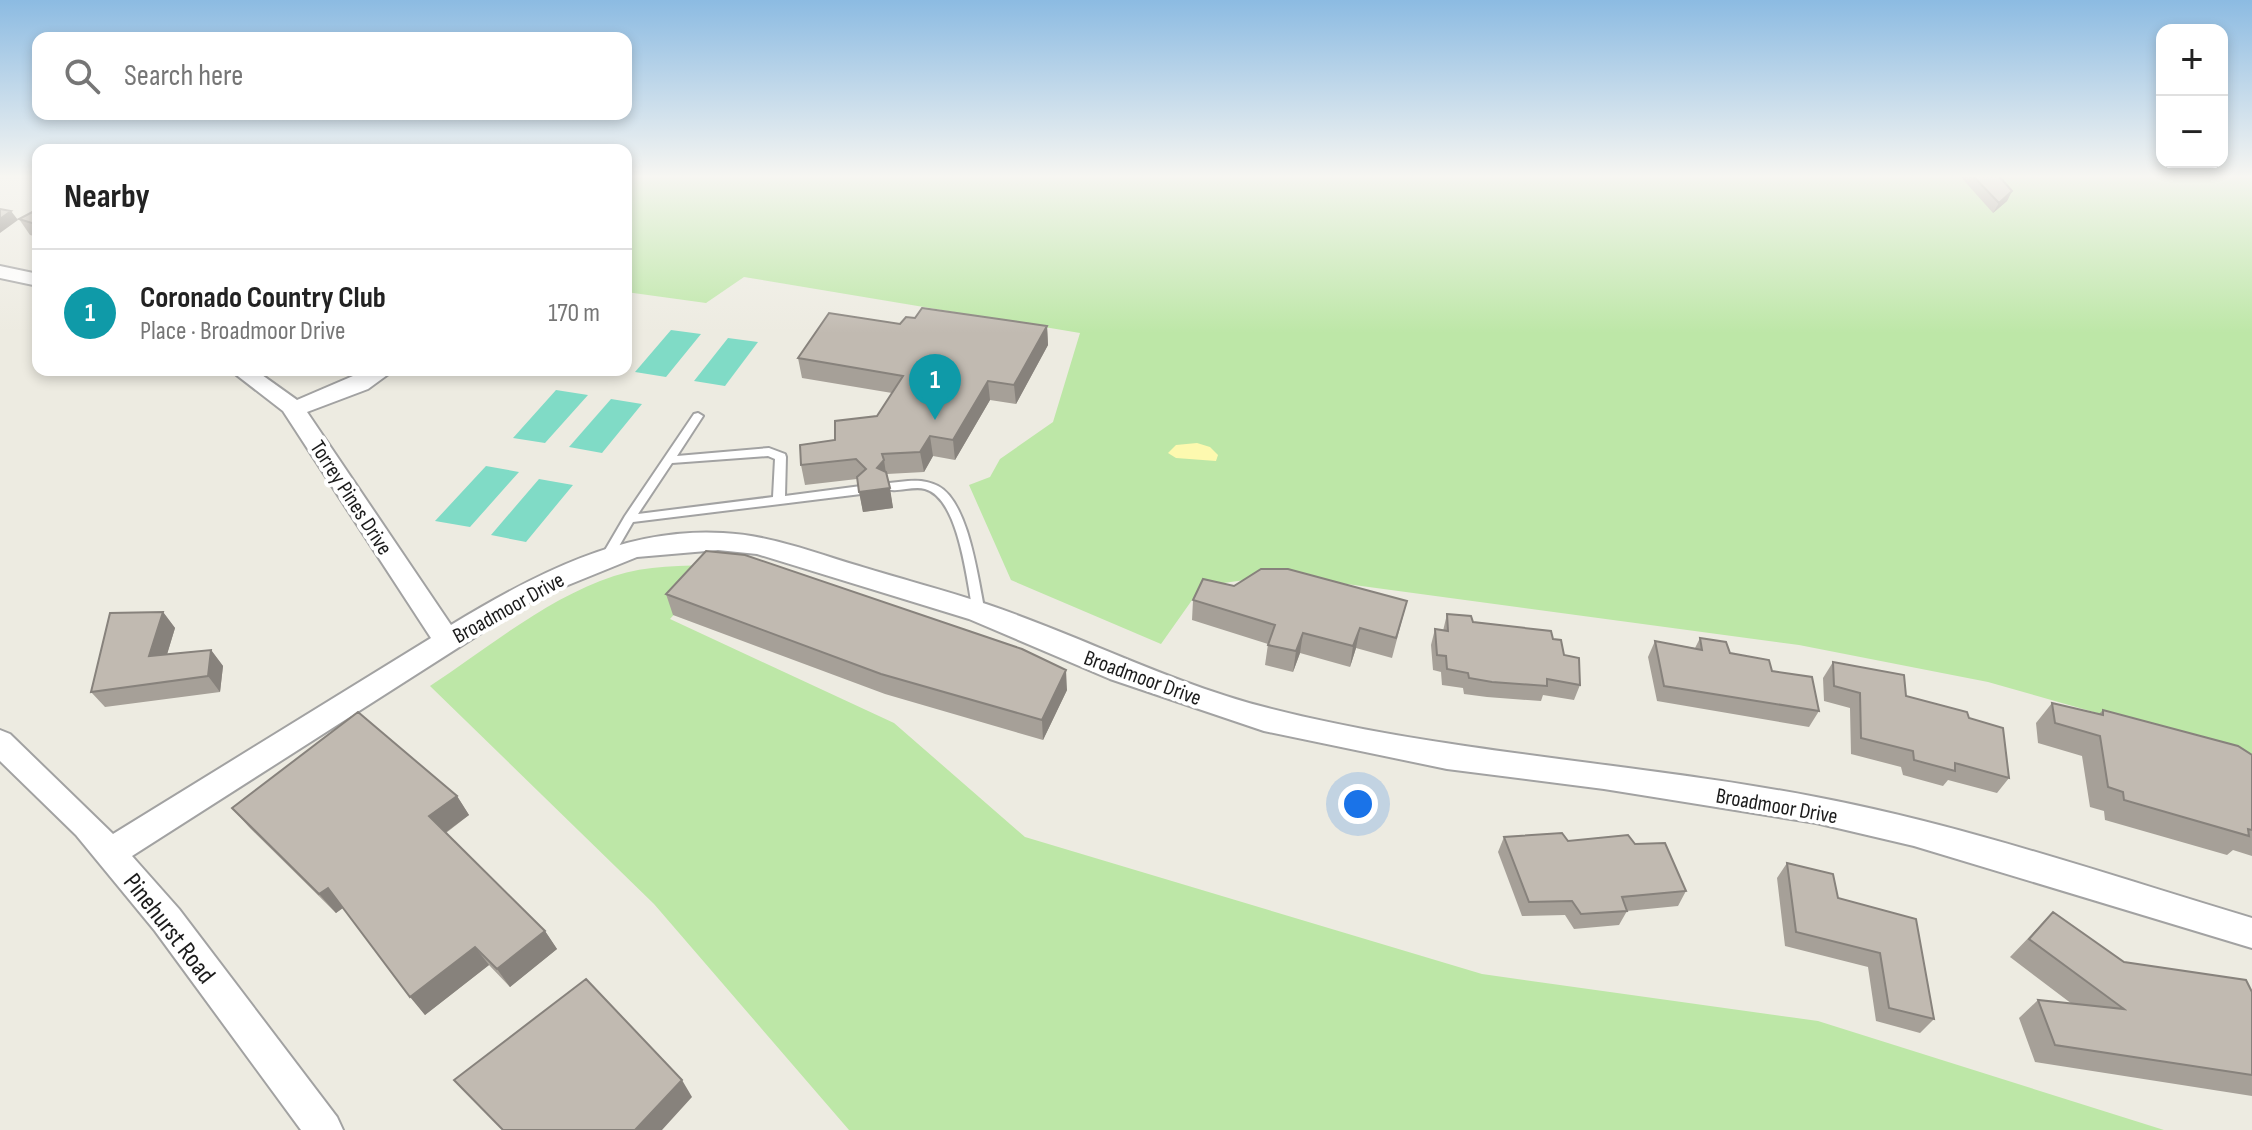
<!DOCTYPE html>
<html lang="en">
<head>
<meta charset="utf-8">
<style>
  body { margin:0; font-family:"Sofia Sans Condensed",sans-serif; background:#f6f6f6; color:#222 }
  .controls { position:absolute; right:24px; top:24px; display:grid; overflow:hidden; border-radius:16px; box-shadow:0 4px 12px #0003 }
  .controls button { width:72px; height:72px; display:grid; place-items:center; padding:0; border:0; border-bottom:2px solid #e0e0e0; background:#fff; color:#222; font:40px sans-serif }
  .you { position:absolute; left:1358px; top:804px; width:28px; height:28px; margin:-20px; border:6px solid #fff; border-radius:50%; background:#1a73e8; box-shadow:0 0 0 12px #1a73e833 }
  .badge { display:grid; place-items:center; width:52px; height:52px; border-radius:50%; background:#c32104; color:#fff; font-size:26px; font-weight:700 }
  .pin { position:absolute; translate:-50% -66px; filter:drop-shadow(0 2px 4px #0008) }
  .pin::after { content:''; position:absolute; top:42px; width:28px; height:24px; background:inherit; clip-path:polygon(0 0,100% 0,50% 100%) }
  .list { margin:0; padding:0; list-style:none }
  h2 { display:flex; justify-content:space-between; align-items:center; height:104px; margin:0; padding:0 32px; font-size:34px }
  h2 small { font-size:26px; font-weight:400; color:#767676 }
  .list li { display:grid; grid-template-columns:52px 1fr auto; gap:24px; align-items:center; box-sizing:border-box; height:128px; padding:0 32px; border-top:2px solid #e0e0e0 }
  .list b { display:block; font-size:30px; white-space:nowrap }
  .list p { margin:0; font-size:26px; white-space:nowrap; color:#767676 }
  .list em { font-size:26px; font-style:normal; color:#767676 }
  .icon { flex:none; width:44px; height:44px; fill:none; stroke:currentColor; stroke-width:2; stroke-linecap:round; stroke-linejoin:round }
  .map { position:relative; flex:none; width:2252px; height:1130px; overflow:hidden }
  .search { position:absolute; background:#fff; box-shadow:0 4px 12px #0003; left:32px; top:32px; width:600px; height:88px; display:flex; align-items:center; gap:20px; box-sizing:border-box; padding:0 28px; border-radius:16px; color:#767676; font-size:30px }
  .panel { position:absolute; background:#fff; box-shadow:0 4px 12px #0003; left:32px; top:144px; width:600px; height:232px; border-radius:16px }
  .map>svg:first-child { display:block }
  .grass { fill:#bde7a7 }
  .sand { fill:#fdf9af }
  .pitch { fill:#80dbc6 }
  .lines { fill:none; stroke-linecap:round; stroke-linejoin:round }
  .lane-casing { stroke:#a2a2a2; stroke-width:4 }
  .street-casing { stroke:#a2a2a2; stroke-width:4 }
  .lane { fill:#fff; fill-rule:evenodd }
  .street { fill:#fff; fill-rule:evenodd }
  .wall { fill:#a6a098 }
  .shaded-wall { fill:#87827c }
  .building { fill:#c1bab1; stroke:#87827c; stroke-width:2 }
  .labels { text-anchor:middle; stroke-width:8; stroke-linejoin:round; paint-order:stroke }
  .street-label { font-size:22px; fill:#1b1b1b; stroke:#fff }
  .near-street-label { font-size:26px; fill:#1b1b1b; stroke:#fff }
</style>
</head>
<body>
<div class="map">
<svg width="2252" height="1130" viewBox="0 0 2252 1130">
  <rect width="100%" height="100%" fill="#edebe1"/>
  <!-- grass -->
  <path class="grass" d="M 626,175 L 2252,175 L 2252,757 L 1988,682 L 1799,645 L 1280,575 L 1202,586 L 1161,644 L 1011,580 L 969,485 L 990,477 L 1000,459 L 1053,422 L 1080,333 L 744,277 L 706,303 L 626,292 Z
    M 718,565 L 670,619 L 894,723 L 1025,837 L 1482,974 L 1818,1021 L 2164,1130 L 849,1130 L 654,904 L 430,686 C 488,648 547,598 614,576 C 647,565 683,566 718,565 Z"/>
  <!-- sand -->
  <path class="sand" d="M 1197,443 L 1210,447 L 1218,455 L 1216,461 L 1176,458 L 1168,453 L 1176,445 Z"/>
  <!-- pitch -->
  <path class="pitch" d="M 671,330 L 701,334 L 666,377 L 635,372 Z
    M 728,338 L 758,342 L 725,386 L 694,381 Z
    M 556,390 L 588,395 L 545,443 L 513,438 Z
    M 611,399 L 642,404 L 602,453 L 569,447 Z
    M 486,466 L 519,472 L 470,527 L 435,521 Z
    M 539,479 L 573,485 L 526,542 L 491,535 Z"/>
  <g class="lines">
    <!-- lane casing -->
    <g class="lane-casing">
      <path id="lane" d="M 698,413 L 703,416 L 677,456 L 769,448 L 785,454 L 786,457 L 785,496 L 861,486 L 867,490 L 861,494 L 633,522 L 611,560 L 603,560 L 601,557 L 625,516 L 694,414 ZM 768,456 L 775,459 L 773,497 L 638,514 L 672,463 Z
        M 908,481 C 918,480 929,481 938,486 C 969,502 978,580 985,612 L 983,615 L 975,615 L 973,612 C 967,582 959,498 925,489 C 912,485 894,495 883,487 L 889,483 Z"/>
    </g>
    <!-- street casing -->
    <g class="street-casing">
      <path id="street" d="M 0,266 L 38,274 L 38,286 L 0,278 Z
        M 230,370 L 255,370 L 297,400 L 367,370 L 394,370 L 368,389 L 307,412 L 451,625 C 533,575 624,527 723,533 C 770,535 815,553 859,566 C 901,579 944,590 986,604 C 1081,636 1170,683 1268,708 C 1448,754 1634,762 1816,797 C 1964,825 2108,875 2252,918 L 2252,948 L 1914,846 L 1816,823 L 1604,789 L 1447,769 L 1264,731 L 1110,679 L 969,619 L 757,554 L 718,550 L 637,557 L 536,598 L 132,856 L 179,909 L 337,1117 L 343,1130 L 301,1130 L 155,931 L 76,835 L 0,761 L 0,730 L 10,734 L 113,834 L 431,638 L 283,411 Z"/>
    </g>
    <!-- lane -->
    <use href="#lane" class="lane"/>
    <!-- street -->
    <use href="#street" class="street"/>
  </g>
  <!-- wall -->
  <path class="wall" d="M 1959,175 L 1998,175 L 2012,191 L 2007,201 L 1993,213 Z
    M 38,209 L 38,237 L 30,235 L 19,219 Z
    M 900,324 L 1047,326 L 1048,345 L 1016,404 L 990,400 L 955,460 L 933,456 L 924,472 L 887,474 L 893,508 L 863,512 L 857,479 L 805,485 L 801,465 L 835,440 L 877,416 L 892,393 L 802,378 L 798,358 Z
    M 1234,586 L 1407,601 L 1392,658 L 1356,648 L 1350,667 L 1300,653 L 1293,672 L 1265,665 L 1268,644 L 1192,620 L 1193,600 Z
    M 666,594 L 1067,690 L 1043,740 L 885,694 L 673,615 Z
    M 163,612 L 175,628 L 167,654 L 211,650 L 223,666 L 220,692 L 105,707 L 91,692 Z
    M 1447,614 L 1473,622 L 1553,639 L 1564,655 L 1580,685 L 1574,700 L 1543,695 L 1541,701 L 1487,697 L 1464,694 L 1463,688 L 1442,685 L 1441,672 L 1433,670 L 1431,645 L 1435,629 L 1443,631 Z
    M 1700,638 L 1730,653 L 1772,671 L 1819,711 L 1809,727 L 1657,701 L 1648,657 L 1655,641 L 1695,648 Z
    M 1833,662 L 1906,696 L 1969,718 L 2009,778 L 1997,793 L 1948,780 L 1943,786 L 1903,775 L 1901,767 L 1851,754 L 1850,708 L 1824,701 L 1823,678 Z
    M 2052,703 L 2099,714 L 2103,710 L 2252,755 L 2252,856 L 2233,850 L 2227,855 L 2105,820 L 2104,811 L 2090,807 L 2082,756 L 2038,743 L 2036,723 Z
    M 457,796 L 469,815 L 446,833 L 545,931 L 557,949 L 510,987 L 489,965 L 425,1015 L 343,908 L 336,913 L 249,827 L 232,808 Z
    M 1504,837 L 1635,844 L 1686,891 L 1678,906 L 1627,911 L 1619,925 L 1574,929 L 1565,915 L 1522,916 L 1498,852 Z
    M 1787,863 L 1838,898 L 1934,1019 L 1920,1033 L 1876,1021 L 1868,967 L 1785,946 L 1777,878 Z
    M 2053,912 L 2124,962 L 2252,992 L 2252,1096 L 2035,1062 L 2019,1018 L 2038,1000 L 2072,1004 L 2010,957 Z"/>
  <!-- shaded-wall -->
  <path class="shaded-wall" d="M 2012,191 L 2007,201 L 1993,213 L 1999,203 Z
    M 11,211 L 18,220 L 0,233 L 0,219 Z
    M 1047,326 L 1048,345 L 1016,404 L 1014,385 Z
    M 988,381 L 990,400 L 955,460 L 953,440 Z
    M 930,436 L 933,456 L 924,472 L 920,452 Z
    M 884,460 L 887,480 L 877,468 Z
    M 890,488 L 893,508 L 863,512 L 859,492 Z
    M 163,612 L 175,628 L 162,671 L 149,656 Z
    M 1360,628 L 1356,648 L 1350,667 L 1353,646 Z
    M 1303,633 L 1300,653 L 1293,672 L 1296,651 Z
    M 211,650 L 223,666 L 220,692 L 208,676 Z
    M 1066,670 L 1067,690 L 1043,740 L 1042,720 Z
    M 457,796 L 469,815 L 442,835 L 429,816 Z
    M 328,888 L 344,907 L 336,913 L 319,894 Z
    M 545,931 L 557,949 L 510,987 L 497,969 Z
    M 475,947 L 489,965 L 425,1015 L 410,997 Z
    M 682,1080 L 692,1097 L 662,1130 L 635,1130 Z"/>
  <!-- building -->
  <path class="building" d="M 1972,175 L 1998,175 L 2012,191 L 1999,203 Z
    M 0,209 L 11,211 L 0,219 Z
    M 38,209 L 38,225 L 19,219 Z
    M 922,308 L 1047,326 L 1014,385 L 988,381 L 953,440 L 930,436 L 920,452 L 882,454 L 884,460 L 877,468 L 886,472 L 890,488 L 859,492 L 857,477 L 866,469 L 856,459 L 801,465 L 800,445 L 835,440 L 835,421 L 877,416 L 903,376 L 798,358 L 829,313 L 900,324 L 906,317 L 915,318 Z
    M 706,551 L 745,555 L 1022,649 L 1066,670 L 1042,720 L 881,674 L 666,594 Z
    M 1261,569 L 1288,569 L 1407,601 L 1396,638 L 1360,628 L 1353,646 L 1303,633 L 1296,651 L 1268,645 L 1275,625 L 1193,600 L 1203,579 L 1234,586 Z
    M 163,612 L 149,656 L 211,650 L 208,676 L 91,692 L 110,613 Z
    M 1447,614 L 1471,616 L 1473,622 L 1551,631 L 1553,639 L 1561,640 L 1564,655 L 1579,658 L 1580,685 L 1547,679 L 1547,686 L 1492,682 L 1469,678 L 1468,673 L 1447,669 L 1446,656 L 1437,655 L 1435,629 L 1448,631 Z
    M 1700,638 L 1726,642 L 1730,653 L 1769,660 L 1772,671 L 1812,677 L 1819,711 L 1664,686 L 1655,641 L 1702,650 Z
    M 1833,662 L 1904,675 L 1906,696 L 1967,712 L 1969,718 L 2003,728 L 2009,778 L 1955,763 L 1955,771 L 1914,760 L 1913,751 L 1861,738 L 1860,693 L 1834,686 Z
    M 2052,703 L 2103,715 L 2103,710 L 2238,746 L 2252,755 L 2252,830 L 2248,829 L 2249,836 L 2124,800 L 2123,792 L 2108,787 L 2100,736 L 2055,723 Z
    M 358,712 L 457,796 L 429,816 L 545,931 L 497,969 L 475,947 L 410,997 L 328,888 L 319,894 L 232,808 Z
    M 1562,833 L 1568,841 L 1628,835 L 1635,844 L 1665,843 L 1686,891 L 1622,897 L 1627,911 L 1581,914 L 1572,901 L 1529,902 L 1504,837 Z
    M 1787,863 L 1833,874 L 1838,898 L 1916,919 L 1934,1019 L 1889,1008 L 1880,953 L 1796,932 Z
    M 2053,912 L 2124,962 L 2246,980 L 2252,992 L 2252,1075 L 2055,1045 L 2038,1000 L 2124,1009 L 2029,939 Z
    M 586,979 L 682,1080 L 635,1130 L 503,1130 L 454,1080 Z"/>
  <!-- sky -->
  <linearGradient id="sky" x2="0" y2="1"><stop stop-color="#8cbbe2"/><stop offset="0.53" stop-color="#f7f6f2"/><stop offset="1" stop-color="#f7f6f2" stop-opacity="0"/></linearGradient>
  <rect width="2252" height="333" fill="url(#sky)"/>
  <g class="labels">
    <!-- street labels -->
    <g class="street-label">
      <text transform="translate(352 497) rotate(57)" y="8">Torrey Pines Drive</text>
      <text transform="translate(508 607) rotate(-29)" y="8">Broadmoor Drive</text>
      <text transform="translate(1143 677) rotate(20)" y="8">Broadmoor Drive</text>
      <text transform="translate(1777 805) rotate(10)" y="8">Broadmoor Drive</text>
    </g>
    <!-- near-street labels -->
    <g class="near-street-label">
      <text transform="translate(170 928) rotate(52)" y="9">Pinehurst Road</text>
    </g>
  </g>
</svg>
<div class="controls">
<button>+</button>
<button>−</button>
</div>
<div class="you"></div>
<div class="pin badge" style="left:935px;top:420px;background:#0f9aa8">1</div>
<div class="search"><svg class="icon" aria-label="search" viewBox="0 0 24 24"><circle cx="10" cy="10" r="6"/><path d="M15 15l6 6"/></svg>Search here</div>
<section class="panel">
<h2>Nearby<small></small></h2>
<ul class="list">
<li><span class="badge" style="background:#0f9aa8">1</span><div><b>Coronado Country Club</b><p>Place · Broadmoor Drive</p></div><em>170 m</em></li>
</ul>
</section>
</div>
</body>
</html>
